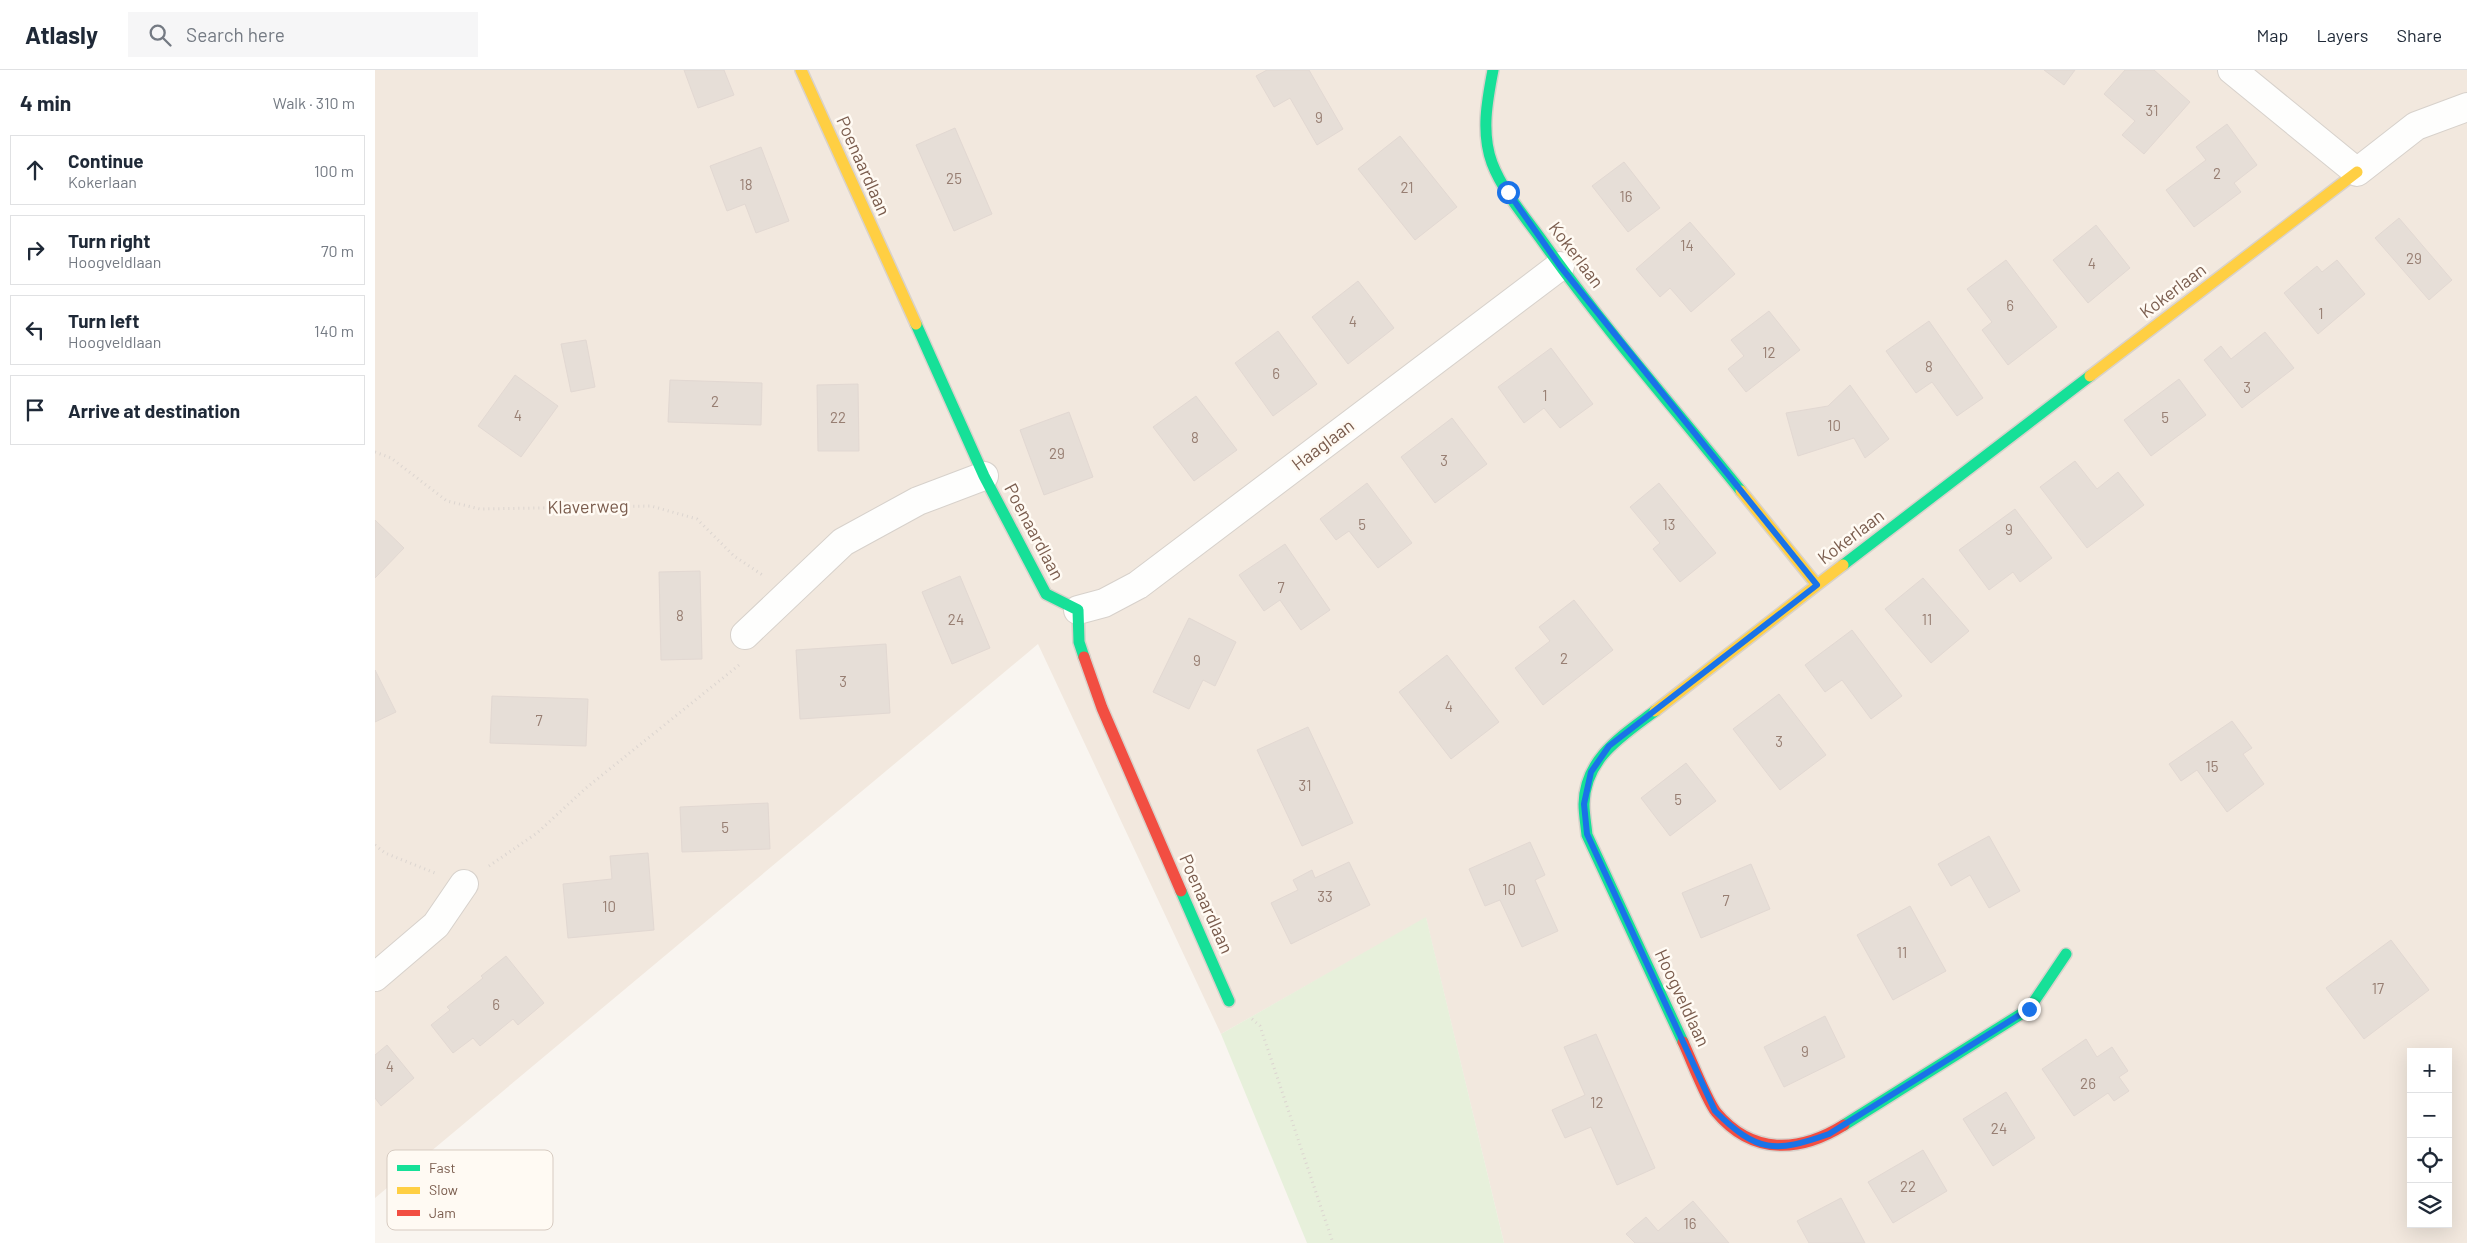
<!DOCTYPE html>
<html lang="en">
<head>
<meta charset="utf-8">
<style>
  body { margin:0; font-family:Barlow,sans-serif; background:#f6f6f7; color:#1f2937 }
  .controls { position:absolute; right:15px; bottom:15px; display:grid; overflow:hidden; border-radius:0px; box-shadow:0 5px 20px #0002 }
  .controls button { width:45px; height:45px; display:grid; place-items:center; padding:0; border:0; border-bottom:1px solid #e0e1e3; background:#fff; color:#1f2937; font:25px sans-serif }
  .stop { position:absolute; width:15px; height:15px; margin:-11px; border:4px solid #1a73e8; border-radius:50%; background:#fff }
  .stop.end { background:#1a73e8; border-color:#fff; box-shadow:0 1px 5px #0008 }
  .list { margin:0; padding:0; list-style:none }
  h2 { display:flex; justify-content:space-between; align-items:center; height:65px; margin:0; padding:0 20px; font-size:21px }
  h2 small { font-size:16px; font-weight:400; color:#747a83 }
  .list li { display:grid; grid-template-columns:32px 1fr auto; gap:15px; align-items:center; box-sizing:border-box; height:70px; margin:0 10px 10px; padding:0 10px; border:1px solid #e0e1e3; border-radius:0px }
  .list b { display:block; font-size:19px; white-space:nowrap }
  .list p { margin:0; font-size:16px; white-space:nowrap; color:#747a83 }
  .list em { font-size:16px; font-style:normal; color:#747a83 }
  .icon { flex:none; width:28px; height:28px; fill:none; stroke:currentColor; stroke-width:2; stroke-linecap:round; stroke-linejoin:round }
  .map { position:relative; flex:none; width:2092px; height:1173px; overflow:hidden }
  header { display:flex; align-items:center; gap:30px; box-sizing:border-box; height:70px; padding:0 25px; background:#fff; border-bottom:1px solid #e0e1e3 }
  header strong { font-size:24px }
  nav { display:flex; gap:28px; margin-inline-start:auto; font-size:18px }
  .search { width:350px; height:45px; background:#f6f6f7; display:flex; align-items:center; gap:12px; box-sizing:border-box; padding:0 18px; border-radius:0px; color:#747a83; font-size:19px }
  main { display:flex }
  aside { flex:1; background:#fff }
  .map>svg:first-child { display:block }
  .residential { fill:#f2e8de; fill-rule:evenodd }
  .green { fill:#e7f0db }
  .building { fill:#e6ded7; stroke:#e2d8d2 }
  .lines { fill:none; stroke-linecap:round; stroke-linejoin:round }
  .street-casing { stroke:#d7d1cb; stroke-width:30 }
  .fast-casing { stroke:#d9d2cb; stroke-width:14 }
  .slow-casing { stroke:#d9d2cb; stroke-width:14 }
  .jam-casing { stroke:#d9d2cb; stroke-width:14 }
  .path { stroke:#dcd5d0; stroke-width:3; stroke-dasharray:1 4; stroke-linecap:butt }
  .street { stroke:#fefefd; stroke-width:28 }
  .fast { stroke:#16e098; stroke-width:11 }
  .slow { stroke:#ffcf43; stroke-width:11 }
  .jam { stroke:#f24e42; stroke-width:11 }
  .route { stroke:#1a73e8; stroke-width:6 }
  .labels { text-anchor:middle; stroke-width:5; stroke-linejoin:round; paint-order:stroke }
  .number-label { font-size:15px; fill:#977e72 }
  .street-label { font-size:18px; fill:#7a5c4d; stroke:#fffaf3 }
  .key { fill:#fffaf3; stroke:#d7cbc1; stroke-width:1 }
  .key-label { font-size:14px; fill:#7a5c4d }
</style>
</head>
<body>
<header>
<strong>Atlasly</strong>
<div class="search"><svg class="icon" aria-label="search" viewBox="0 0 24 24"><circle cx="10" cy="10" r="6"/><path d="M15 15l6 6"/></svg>Search here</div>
<nav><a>Map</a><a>Layers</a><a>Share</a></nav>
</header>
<main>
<aside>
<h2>4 min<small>Walk · 310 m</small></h2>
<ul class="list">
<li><svg class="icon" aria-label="ahead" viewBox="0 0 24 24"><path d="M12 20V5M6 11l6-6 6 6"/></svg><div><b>Continue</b><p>Kokerlaan</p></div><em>100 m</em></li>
<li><svg class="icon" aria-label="right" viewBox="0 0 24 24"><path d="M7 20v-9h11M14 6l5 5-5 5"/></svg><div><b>Turn right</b><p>Hoogveldlaan</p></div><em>70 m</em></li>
<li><svg class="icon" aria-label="left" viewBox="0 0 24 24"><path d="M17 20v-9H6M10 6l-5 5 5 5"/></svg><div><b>Turn left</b><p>Hoogveldlaan</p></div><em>140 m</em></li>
<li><svg class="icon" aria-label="arrive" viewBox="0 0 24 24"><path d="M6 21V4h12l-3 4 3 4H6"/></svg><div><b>Arrive at destination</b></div></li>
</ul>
</aside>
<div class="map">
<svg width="2092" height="1173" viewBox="0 0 2092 1173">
  <rect width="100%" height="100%" fill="#f9f5f0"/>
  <!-- residential -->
  <path class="residential" d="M 0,0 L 2092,0 L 2092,1173 L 1129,1173 L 1051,848 L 846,964 L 663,574 L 0,1128 ZM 2036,982 L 2073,982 L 2073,1154 L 2036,1154 Z"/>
  <!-- green -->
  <path class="green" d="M 1051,847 L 1129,1173 L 932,1173 L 846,964 Z"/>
  <!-- building -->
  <path class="building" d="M 309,0 L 349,0 L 359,25 L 323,38 Z
    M 892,0 L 934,0 L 968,59 L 942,75 L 915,28 L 899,37 L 881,6 Z
    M 1669,0 L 1700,0 L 1689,15 Z
    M 1750,0 L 1779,0 L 1815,32 L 1769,84 L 1747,65 L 1760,51 L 1729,24 Z
    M 1852,54 L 1882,95 L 1859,113 L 1866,122 L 1819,157 L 1791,120 L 1831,90 L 1821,77 Z
    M 580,58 L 617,144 L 579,161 L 541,75 Z
    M 1025,66 L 1082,137 L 1040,170 L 983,99 Z
    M 386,77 L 414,151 L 381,163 L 370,134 L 352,141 L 335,96 Z
    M 1249,92 L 1285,138 L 1253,162 L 1217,116 Z
    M 2024,148 L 2077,210 L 2054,230 L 2000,168 Z
    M 1315,152 L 1360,204 L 1316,242 L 1295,218 L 1285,227 L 1261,199 Z
    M 1721,155 L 1755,198 L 1713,233 L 1678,190 Z
    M 1631,190 L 1682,257 L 1633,295 L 1607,260 L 1617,252 L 1592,219 Z
    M 1962,190 L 1990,224 L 1943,264 L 1909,223 L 1942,196 L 1947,202 Z
    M 983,211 L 1019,258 L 973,294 L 937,247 Z
    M 1394,241 L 1425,280 L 1371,322 L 1353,299 L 1369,286 L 1356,270 Z
    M 1554,251 L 1608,328 L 1582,346 L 1557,312 L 1541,323 L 1511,281 Z
    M 903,261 L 942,314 L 898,346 L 860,293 Z
    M 1890,262 L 1919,298 L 1867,338 L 1829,290 L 1846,276 L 1856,289 Z
    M 211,270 L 220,317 L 196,322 L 186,274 Z
    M 1176,278 L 1218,334 L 1185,358 L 1169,338 L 1149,353 L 1123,317 Z
    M 140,305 L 183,336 L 146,387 L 103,356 Z
    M 1804,309 L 1831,345 L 1776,386 L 1749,350 Z
    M 295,310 L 387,313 L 386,355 L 293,352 Z
    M 483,314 L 484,381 L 443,381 L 442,315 Z
    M 1475,315 L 1514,369 L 1490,388 L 1479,368 L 1423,386 L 1411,343 L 1453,336 Z
    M 821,326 L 862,380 L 819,411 L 778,357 Z
    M 694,342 L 718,407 L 669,425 L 645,360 Z
    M 1077,348 L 1112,394 L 1060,433 L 1026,387 Z
    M 1700,391 L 1722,419 L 1743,402 L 1769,435 L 1712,478 L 1665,417 Z
    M 992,413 L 1037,473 L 1003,498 L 974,461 L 961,470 L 945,449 Z
    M 1284,413 L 1341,483 L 1305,512 L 1278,479 L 1285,473 L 1255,437 Z
    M 1640,439 L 1677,488 L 1645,512 L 1638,502 L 1614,520 L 1584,480 Z
    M 0,450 L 29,478 L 0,508 Z
    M 910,474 L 955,540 L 926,560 L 905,530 L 889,541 L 864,505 Z
    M 325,501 L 327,589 L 286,590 L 284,502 Z
    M 585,506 L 615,578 L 577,594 L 547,522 Z
    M 1548,508 L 1594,561 L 1556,593 L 1510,539 Z
    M 1199,530 L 1238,580 L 1168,635 L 1140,598 L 1175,571 L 1164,557 Z
    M 814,548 L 861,572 L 840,616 L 828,610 L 814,639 L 778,622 Z
    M 1477,560 L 1527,626 L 1496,649 L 1467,610 L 1450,622 L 1430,595 Z
    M 511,574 L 515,643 L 425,649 L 421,580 Z
    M 1072,585 L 1124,652 L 1076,689 L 1024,622 Z
    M 0,600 L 21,642 L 0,652 Z
    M 1404,624 L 1451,685 L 1405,720 L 1358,659 Z
    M 117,626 L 213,629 L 211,676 L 115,673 Z
    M 1857,651 L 1877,678 L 1868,684 L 1889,714 L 1852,742 L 1822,700 L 1806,711 L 1794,694 Z
    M 933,657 L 978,753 L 927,776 L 882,680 Z
    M 1311,693 L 1341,731 L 1295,766 L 1266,728 Z
    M 393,733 L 395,779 L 307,782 L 305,737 Z
    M 1614,766 L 1645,821 L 1614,838 L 1595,805 L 1576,816 L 1563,794 Z
    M 1155,772 L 1170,805 L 1160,810 L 1183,861 L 1147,877 L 1125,830 L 1110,836 L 1094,799 Z
    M 273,783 L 279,860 L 193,868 L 188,814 L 237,809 L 235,786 Z
    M 974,792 L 995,835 L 916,874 L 896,833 L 923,820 L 918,810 L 937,800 L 940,808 Z
    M 1376,794 L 1395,839 L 1326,868 L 1307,823 Z
    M 1535,836 L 1571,901 L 1518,930 L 1482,865 Z
    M 2016,870 L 2054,920 L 1989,969 L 1951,918 Z
    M 131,886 L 169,933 L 143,955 L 138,949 L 105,976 L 98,968 L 78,983 L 56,955 L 75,940 L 72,937 L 108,908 L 106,906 Z
    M 1450,946 L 1470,987 L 1409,1017 L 1389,977 Z
    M 1221,964 L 1280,1098 L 1242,1115 L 1216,1057 L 1190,1068 L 1177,1040 L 1210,1025 L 1189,977 Z
    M 1711,969 L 1722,987 L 1737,977 L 1753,1001 L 1744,1007 L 1754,1021 L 1739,1031 L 1733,1023 L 1699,1046 L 1667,999 Z
    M 12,975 L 39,1008 L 6,1036 L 0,1028 L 0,985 Z
    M 1631,1022 L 1660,1068 L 1618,1096 L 1588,1049 Z
    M 1548,1080 L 1572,1121 L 1518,1153 L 1493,1112 Z
    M 1466,1128 L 1490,1173 L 1434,1173 L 1422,1151 Z
    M 1318,1131 L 1354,1173 L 1260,1173 L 1251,1164 L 1271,1147 L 1283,1161 Z"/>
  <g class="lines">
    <!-- street casing -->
    <g class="street-casing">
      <path id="street" d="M 1857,0 L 1982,102 L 2041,56 L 2092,37
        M 703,540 L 729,533 L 763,515 L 1185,196
        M 370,565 L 468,472 L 543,431 L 609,406
        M 0,907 L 61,855 L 89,814"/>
    </g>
    <!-- fast casing -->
    <g class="fast-casing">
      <path id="fast" d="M 1118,0 C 1112,31 1106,63 1117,93 C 1128,122 1151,148 1168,172 C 1229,258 1300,339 1366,421
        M 541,254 L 609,406 L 671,524 L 703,540 L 704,572 L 709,587
        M 1468,495 L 1715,306
        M 1280,641 C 1247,666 1210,688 1209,734 C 1209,744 1211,755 1212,765 L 1308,972
        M 806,821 L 854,931
        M 1469,1055 L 1654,939 L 1691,884"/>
    </g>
    <!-- slow casing -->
    <g class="slow-casing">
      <path id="slow" d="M 426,0 L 541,254
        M 1715,306 L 1982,102
        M 1366,421 L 1442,515 L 1468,495
        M 1280,641 L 1442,515"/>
    </g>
    <!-- jam casing -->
    <g class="jam-casing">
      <path id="jam" d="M 709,587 L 727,638 L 806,821
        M 1308,972 C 1316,989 1331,1029 1341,1042 C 1377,1085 1424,1083 1469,1055"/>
    </g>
    <!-- path -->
    <path class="path" d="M 0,382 L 16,388 L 72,431 L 105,439 L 276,436 L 322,449 L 359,486 L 389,506
      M 0,775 L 10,783 L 60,803
      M 114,796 L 162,763 L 211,718 L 364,595
      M 877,949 L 885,956 L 958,1173"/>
    <!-- street -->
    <use href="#street" class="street"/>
    <!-- fast -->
    <use href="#fast" class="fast"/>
    <!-- slow -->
    <use href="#slow" class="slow"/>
    <!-- jam -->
    <use href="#jam" class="jam"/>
  </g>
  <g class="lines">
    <!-- route -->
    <path class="route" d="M 1133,122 L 1185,196 L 1442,515 L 1234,676 L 1216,702 L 1209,734 L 1212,764 L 1340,1041 C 1382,1083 1400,1083 1454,1064 L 1654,939"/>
  </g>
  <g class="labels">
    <!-- number labels -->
    <g class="number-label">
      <text x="1777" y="46">31</text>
      <text x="944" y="53">9</text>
      <text x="1842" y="109">2</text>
      <text x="579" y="114">25</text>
      <text x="371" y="120">18</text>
      <text x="1032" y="123">21</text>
      <text x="1251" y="132">16</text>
      <text x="1312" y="181">14</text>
      <text x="2039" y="194">29</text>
      <text x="1717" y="199">4</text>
      <text x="1635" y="241">6</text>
      <text x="1946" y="249">1</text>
      <text x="978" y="257">4</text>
      <text x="1394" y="288">12</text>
      <text x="1554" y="302">8</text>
      <text x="901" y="309">6</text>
      <text x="1872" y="323">3</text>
      <text x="1170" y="331">1</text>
      <text x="340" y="337">2</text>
      <text x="143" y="351">4</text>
      <text x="463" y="353">22</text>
      <text x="1790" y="353">5</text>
      <text x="1459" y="361">10</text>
      <text x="820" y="373">8</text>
      <text x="682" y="389">29</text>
      <text x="1069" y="396">3</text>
      <text x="987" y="460">5</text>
      <text x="1294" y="460">13</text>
      <text x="1634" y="465">9</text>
      <text x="906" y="523">7</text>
      <text x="305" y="551">8</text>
      <text x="581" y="555">24</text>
      <text x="1552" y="555">11</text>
      <text x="1189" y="594">2</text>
      <text x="822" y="596">9</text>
      <text x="468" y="617">3</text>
      <text x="1074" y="642">4</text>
      <text x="164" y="656">7</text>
      <text x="1404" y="677">3</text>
      <text x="1837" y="702">15</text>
      <text x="930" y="721">31</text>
      <text x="1303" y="735">5</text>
      <text x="350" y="763">5</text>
      <text x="1134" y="825">10</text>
      <text x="950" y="832">33</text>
      <text x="1351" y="836">7</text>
      <text x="234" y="842">10</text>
      <text x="1527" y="888">11</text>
      <text x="2003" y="924">17</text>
      <text x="121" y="940">6</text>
      <text x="1430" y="987">9</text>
      <text x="15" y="1002">4</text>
      <text x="1713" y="1019">26</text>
      <text x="1222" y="1038">12</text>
      <text x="1624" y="1064">24</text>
      <text x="1533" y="1122">22</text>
      <text x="1315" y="1159">16</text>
    </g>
    <!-- street labels -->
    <g class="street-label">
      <text transform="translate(488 96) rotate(66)" y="6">Poenaardlaan</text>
      <text transform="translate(1201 185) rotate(53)" y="6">Kokerlaan</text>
      <text transform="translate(1798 221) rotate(-37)" y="6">Kokerlaan</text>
      <text transform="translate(948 375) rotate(-37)" y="6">Haaglaan</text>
      <text transform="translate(213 437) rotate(-1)" y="6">Klaverweg</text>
      <text transform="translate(659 462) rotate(62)" y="6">Poenaardlaan</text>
      <text transform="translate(1476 467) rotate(-37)" y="6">Kokerlaan</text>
      <text transform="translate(831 834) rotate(66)" y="6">Poenaardlaan</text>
      <text transform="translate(1307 928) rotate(65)" y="6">Hoogveldlaan</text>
    </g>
  </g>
  <!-- legend -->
  <rect x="12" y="1080" width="166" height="80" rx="8" class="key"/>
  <rect x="22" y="1095" width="23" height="6" fill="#16e098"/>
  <rect x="22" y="1117" width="23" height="7" fill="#ffcf43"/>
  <rect x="22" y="1140" width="23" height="6" fill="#f24e42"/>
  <g class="key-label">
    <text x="54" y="1103">Fast</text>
    <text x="54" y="1125">Slow</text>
    <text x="54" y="1148">Jam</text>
  </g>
</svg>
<div class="controls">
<button>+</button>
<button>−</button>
<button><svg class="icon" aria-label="locate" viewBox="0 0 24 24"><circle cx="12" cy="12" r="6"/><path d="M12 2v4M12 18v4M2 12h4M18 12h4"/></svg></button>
<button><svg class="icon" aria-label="layers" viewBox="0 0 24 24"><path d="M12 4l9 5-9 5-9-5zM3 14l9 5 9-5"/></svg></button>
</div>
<div class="stop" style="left:1133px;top:122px"></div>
<div class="stop end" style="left:1654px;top:939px"></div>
</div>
</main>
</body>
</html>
